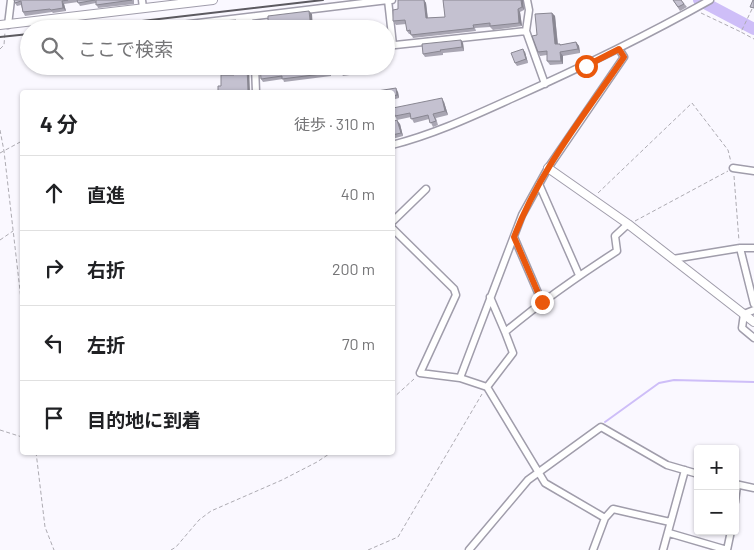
<!DOCTYPE html>
<html lang="ja">
<head>
<meta charset="utf-8">
<style>
  body { margin:0; font-family:Barlow,"Noto Sans JP",sans-serif; background:#f2f2f2; color:#202124 }
  .controls { position:absolute; right:15px; bottom:15px; display:grid; overflow:hidden; border-radius:5px; box-shadow:0 1px 4px #0004 }
  .controls button { width:45px; height:45px; display:grid; place-items:center; padding:0; border:0; border-bottom:1px solid #e0e0e0; background:#fff; color:#202124; font:25px sans-serif }
  .stop { position:absolute; width:15px; height:15px; margin:-11px; border:4px solid #ea580c; border-radius:50%; background:#fff }
  .stop.end { background:#ea580c; border-color:#fff; box-shadow:0 1px 5px #0008 }
  .list { margin:0; padding:0; list-style:none }
  h2 { display:flex; justify-content:space-between; align-items:center; height:65px; margin:0; padding:0 20px; font-size:21px }
  h2 small { font-size:16px; font-weight:400; color:#757577 }
  .list li { display:grid; grid-template-columns:32px 1fr auto; gap:15px; align-items:center; box-sizing:border-box; height:75px; padding:0 20px; border-top:1px solid #e0e0e0 }
  .list b { display:block; font-size:19px; white-space:nowrap }
  .list em { font-size:16px; font-style:normal; color:#757577 }
  .icon { flex:none; width:28px; height:28px; fill:none; stroke:currentColor; stroke-width:2; stroke-linecap:round; stroke-linejoin:round }
  .map { position:relative; flex:none; width:754px; height:550px; overflow:hidden }
  .search { position:absolute; background:#fff; box-shadow:0 1px 4px #0004; left:20px; top:20px; width:375px; height:55px; display:flex; align-items:center; gap:12px; box-sizing:border-box; padding:0 18px; border-radius:28px; color:#757577; font-size:19px }
  .panel { position:absolute; background:#fff; box-shadow:0 1px 4px #0004; left:20px; top:90px; width:375px; height:365px; border-radius:5px }
  .map>svg:first-child { display:block }
  .lines { fill:none; stroke-linecap:round; stroke-linejoin:round }
  .stream { stroke:#cebef8; stroke-width:2 }
  .river { stroke:#cebef8; stroke-width:12 }
  .minor-casing { stroke:#a09dab; stroke-width:9 }
  .tertiary-casing { stroke:#a09dab; stroke-width:10 }
  .path { stroke:#adabb2; stroke-width:1; stroke-dasharray:4 2.5; stroke-linecap:butt }
  .minor { stroke:#fff; stroke-width:6 }
  .tertiary { stroke:#fff; stroke-width:8 }
  .rail { stroke:#5c5a60; stroke-width:2 }
  .wall { fill:#a9a6b3 }
  .shaded-wall { fill:#898792 }
  .building { fill:#c4c1d0; stroke:#898792 }
  .route { stroke:#ea580c; stroke-width:6 }
</style>
</head>
<body>
<div class="map">
<svg width="754" height="550" viewBox="0 0 754 550">
  <rect width="100%" height="100%" fill="#faf8ff"/>
  <g class="lines">
    <!-- stream -->
    <path class="stream" d="M 605,422 L 659,383 L 674,380 L 754,382"/>
    <!-- river -->
    <path class="river" d="M 699,0 L 754,29"/>
    <!-- minor casing -->
    <g class="minor-casing">
      <path id="minor" d="M 142,0 L 143,8
        M 392,0 L 388,0 L 393,45
        M 527,0 L 529,10 L 526,31 L 545,84
        M 249,17 L 250,29
        M 8,25 L 11,0
        M 148,29 L 388,0
        M 386,46 L 526,31
        M 255,66 L 256,92
        M 392,145 C 435,134 473,116 513,98 C 580,68 646,36 710,0
        M 733,168 L 754,171
        M 539,184 L 579,275
        M 392,222 L 426,189
        M 392,228 L 454,289 L 456,295 L 420,373 L 460,378 L 487,387 L 513,353 L 505,332 C 541,302 578,276 617,251 L 615,236 L 628,224
        M 514,237 L 542,302
        M 740,248 L 754,304
        M 673,259 L 740,248 L 754,248
        M 490,297 L 505,332
        M 754,310 L 744,314 L 742,328 L 754,338
        M 460,378 L 522,215 L 548,168 L 624,57 L 619,49
        M 487,387 L 545,483 L 605,518 L 613,509 L 670,522
        M 735,484 L 754,488
        M 735,502 L 737,485
        M 669,533 L 727,550
        M 469,550 L 528,480 L 601,427 L 667,465 L 698,474
        M 593,550 L 605,518
        M 663,550 L 685,470
        M 727,550 L 731,531"/>
    </g>
    <!-- tertiary casing -->
    <g class="tertiary-casing">
      <path id="tertiary" d="M 0,25 L 213,0
        M 548,168 L 628,224 L 754,322"/>
    </g>
    <!-- path -->
    <path class="path" d="M 752,9 L 741,32 L 754,39
      M 701,13 L 741,32
      M 0,49 L 4,45 L 5,32
      M 0,130 L 4,151 L 22,308
      M 0,153 L 22,141
      M 734,176 L 739,241
      M 598,193 L 692,103 L 728,150 L 731,162
      M 635,221 L 728,171
      M 0,240 L 13,231
      M 392,399 L 414,379
      M 0,430 L 22,437
      M 36,452 L 45,527 L 54,550
      M 171,550 L 176,547 L 199,520 L 211,511 L 282,480 L 317,462 L 332,452
      M 368,550 L 398,537 L 482,394"/>
    <!-- minor -->
    <use href="#minor" class="minor"/>
    <!-- tertiary -->
    <use href="#tertiary" class="tertiary"/>
    <!-- rail -->
    <path class="rail" d="M 73,29 L 323,0
      M 0,37 L 29,34"/>
  </g>
  <!-- wall -->
  <path class="wall" d="M 14,0 L 134,0 L 134,4 L 98,8 L 96,3 L 80,6 L 78,2 L 64,4 L 66,11 L 53,13 L 52,12 L 25,16 L 23,12 L 21,5 L 17,6 L 15,3 Z
    M 424,0 L 426,3 L 428,18 L 445,17 L 443,0 L 523,0 L 524,10 L 520,12 L 522,26 L 493,30 L 490,27 L 475,28 L 476,31 L 413,38 L 411,34 L 409,34 L 407,31 L 406,24 L 396,25 L 393,21 L 398,9 Z
    M 673,0 L 681,0 L 687,7 L 680,11 Z
    M 552,13 L 555,16 L 558,44 L 560,44 L 561,45 L 576,42 L 579,46 L 580,53 L 563,56 L 563,64 L 550,65 L 547,61 L 547,55 L 540,56 L 538,52 L 537,35 Z
    M 461,40 L 463,43 L 464,51 L 443,53 L 443,55 L 425,57 L 423,54 Z
    M 525,52 L 528,63 L 517,66 L 515,63 Z
    M 330,66 L 331,76 L 284,82 L 283,79 L 263,82 L 261,79 Z
    M 369,66 L 370,72 L 343,76 L 341,73 Z
    M 392,92 L 398,92 L 399,98 L 392,100 Z
    M 444,102 L 448,115 L 436,118 L 438,125 L 433,127 L 429,119 L 414,123 L 411,117 L 397,120 L 395,116 Z
    M 392,122 L 400,124 L 403,136 L 392,139 Z"/>
  <!-- shaded-wall -->
  <path class="shaded-wall" d="M 424,0 L 426,3 L 428,22 L 426,18 Z
    M 521,0 L 523,0 L 524,10 L 522,7 Z
    M 62,1 L 64,4 L 66,11 L 63,8 Z
    M 518,9 L 520,12 L 522,26 L 519,23 Z
    M 309,11 L 312,14 L 313,29 L 311,29 Z
    M 552,13 L 555,16 L 558,48 L 555,44 Z
    M 461,40 L 463,43 L 464,51 L 462,47 Z
    M 576,42 L 579,46 L 580,53 L 578,49 Z
    M 523,49 L 525,52 L 528,63 L 526,59 Z
    M 560,52 L 563,56 L 563,64 L 561,61 Z
    M 247,66 L 249,66 L 250,92 L 248,92 Z
    M 328,66 L 330,66 L 331,76 L 329,73 Z
    M 396,88 L 398,92 L 399,98 L 397,95 Z
    M 442,98 L 444,102 L 448,115 L 445,111 Z
    M 397,120 L 400,124 L 403,136 L 401,133 Z"/>
  <!-- building -->
  <path class="building" d="M 14,0 L 68,0 L 62,1 L 63,8 L 51,10 L 50,9 L 23,12 L 21,1 L 15,3 Z
    M 77,0 L 95,0 L 78,3 Z
    M 96,0 L 132,0 L 96,5 Z
    M 398,0 L 424,0 L 426,18 L 445,17 L 443,0 L 521,0 L 522,7 L 518,9 L 519,23 L 490,26 L 490,23 L 473,25 L 474,28 L 411,35 L 410,30 L 407,31 L 405,20 L 393,21 L 393,10 L 398,9 Z
    M 673,0 L 681,0 L 684,4 L 678,7 Z
    M 753,0 L 754,0 L 754,8 L 750,7 Z
    M 309,11 L 311,29 L 265,29 L 264,25 L 268,23 L 268,16 Z
    M 552,13 L 555,44 L 560,44 L 560,45 L 576,42 L 578,49 L 560,52 L 561,61 L 547,61 L 547,51 L 538,52 L 532,36 L 537,35 L 535,14 Z
    M 236,20 L 236,24 L 242,24 L 243,29 L 163,29 L 196,25 L 196,28 L 223,24 L 222,21 Z
    M 461,40 L 462,47 L 440,50 L 441,51 L 423,54 L 422,44 Z
    M 523,49 L 526,59 L 515,63 L 511,53 Z
    M 232,66 L 247,66 L 248,92 L 218,92 L 218,86 L 221,86 L 221,75 L 234,75 Z
    M 260,66 L 328,66 L 329,73 L 282,79 L 282,76 L 261,79 Z
    M 340,66 L 367,66 L 368,69 L 341,73 Z
    M 396,88 L 397,95 L 392,96 L 392,92 L 371,92 Z
    M 442,98 L 445,111 L 433,114 L 436,121 L 430,123 L 428,115 L 411,119 L 410,113 L 395,116 L 393,108 Z
    M 397,120 L 401,133 L 392,135 L 392,122 Z"/>
  <g class="lines">
    <!-- route -->
    <path class="route" d="M 542,302 L 514,237 C 539,171 585,114 624,57 L 619,49 L 586,66"/>
  </g>
</svg>
<div class="controls">
<button>+</button>
<button>−</button>
</div>
<div class="stop" style="left:586px;top:66px"></div>
<div class="stop end" style="left:542px;top:302px"></div>
<div class="search"><svg class="icon" aria-label="search" viewBox="0 0 24 24"><circle cx="10" cy="10" r="6"/><path d="M15 15l6 6"/></svg>ここで検索</div>
<section class="panel">
<h2>4 分<small>徒歩 · 310 m</small></h2>
<ul class="list">
<li><svg class="icon" aria-label="ahead" viewBox="0 0 24 24"><path d="M12 20V5M6 11l6-6 6 6"/></svg><div><b>直進</b></div><em>40 m</em></li>
<li><svg class="icon" aria-label="right" viewBox="0 0 24 24"><path d="M7 20v-9h11M14 6l5 5-5 5"/></svg><div><b>右折</b></div><em>200 m</em></li>
<li><svg class="icon" aria-label="left" viewBox="0 0 24 24"><path d="M17 20v-9H6M10 6l-5 5 5 5"/></svg><div><b>左折</b></div><em>70 m</em></li>
<li><svg class="icon" aria-label="arrive" viewBox="0 0 24 24"><path d="M6 21V4h12l-3 4 3 4H6"/></svg><div><b>目的地に到着</b></div></li>
</ul>
</section>
</div>
</body>
</html>
